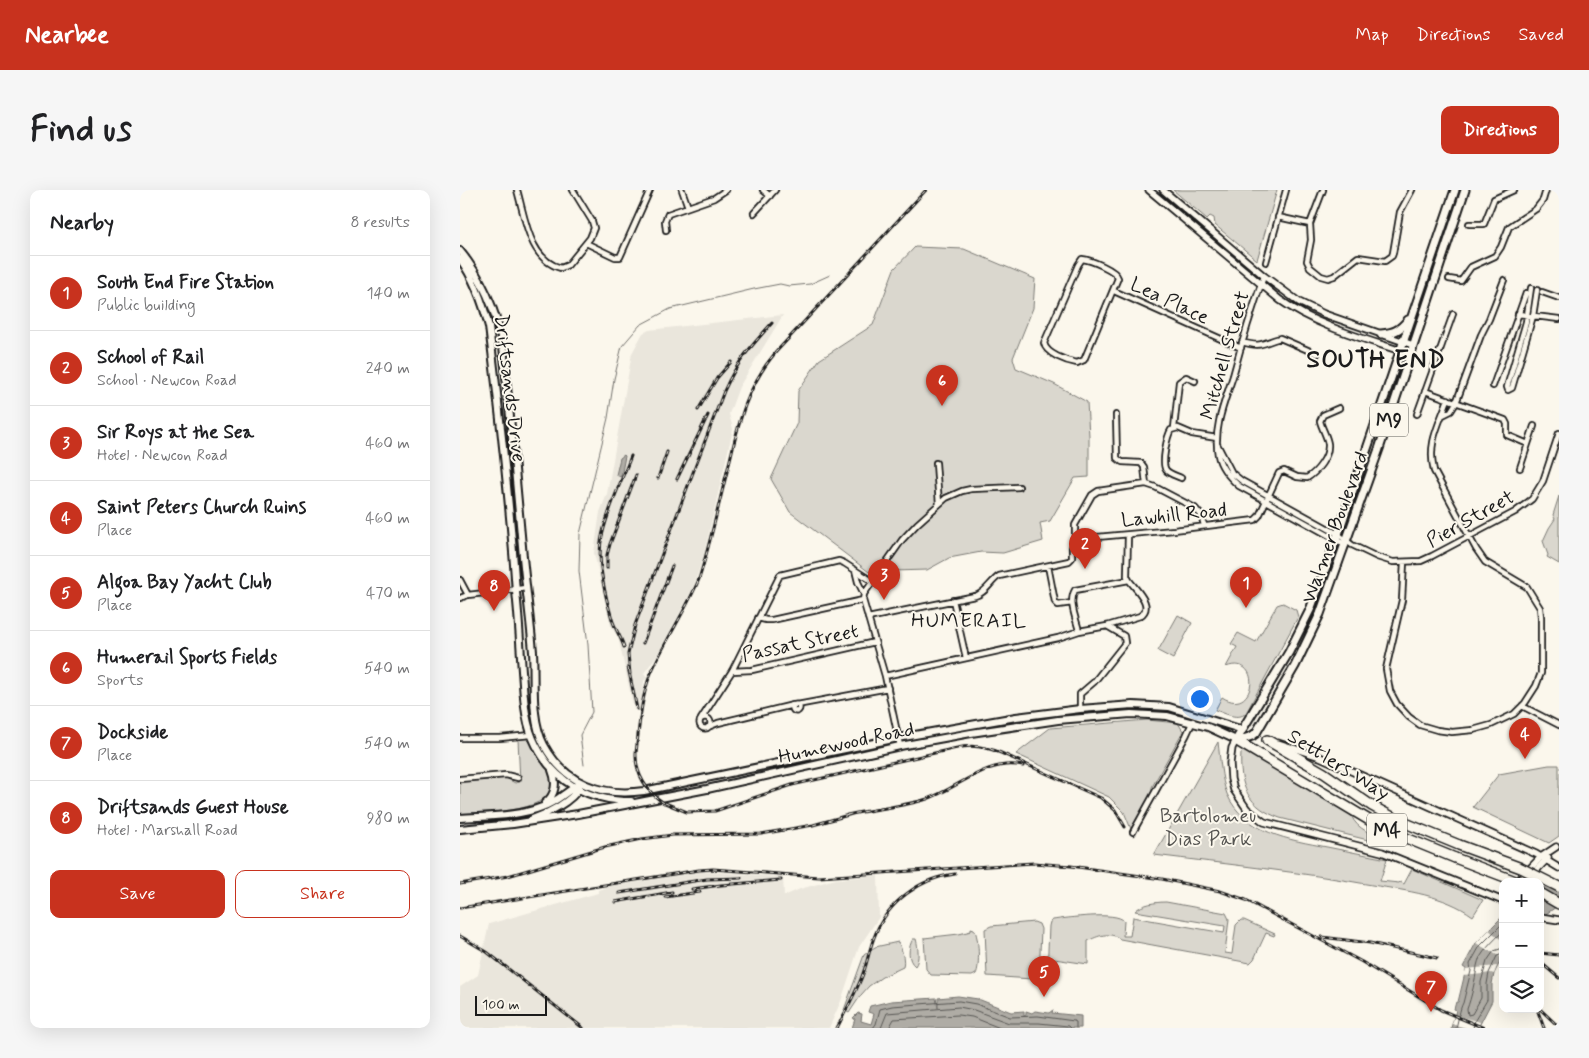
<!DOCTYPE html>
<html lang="en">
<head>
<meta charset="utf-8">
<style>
  body { margin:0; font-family:Mynerve,sans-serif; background:#f6f6f6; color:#202124 }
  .controls { position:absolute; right:15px; bottom:15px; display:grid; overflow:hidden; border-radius:10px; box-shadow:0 5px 20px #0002 }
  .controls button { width:45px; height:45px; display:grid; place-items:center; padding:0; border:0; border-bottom:1px solid #e0e0e0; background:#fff; color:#202124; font:25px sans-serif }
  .scale { position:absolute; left:15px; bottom:12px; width:72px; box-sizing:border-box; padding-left:5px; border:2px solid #1c1c1c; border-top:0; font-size:14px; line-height:18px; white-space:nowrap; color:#1c1c1c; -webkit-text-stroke:4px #fbf7ec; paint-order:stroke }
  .you { position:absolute; left:739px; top:508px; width:18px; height:18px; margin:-12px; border:4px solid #fff; border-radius:50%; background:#1a73e8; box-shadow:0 0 0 8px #1a73e833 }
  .badge { display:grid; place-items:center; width:32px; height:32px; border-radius:50%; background:#c8321e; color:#fff; font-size:16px; font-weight:700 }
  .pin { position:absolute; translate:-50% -41px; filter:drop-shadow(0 1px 2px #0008) }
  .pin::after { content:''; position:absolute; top:26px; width:18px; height:15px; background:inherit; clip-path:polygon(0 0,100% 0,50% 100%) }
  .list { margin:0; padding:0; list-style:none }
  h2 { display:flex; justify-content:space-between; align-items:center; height:65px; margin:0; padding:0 20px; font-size:21px }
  h2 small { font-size:16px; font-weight:400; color:#757577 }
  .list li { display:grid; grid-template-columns:32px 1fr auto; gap:15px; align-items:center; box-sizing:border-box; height:75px; padding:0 20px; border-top:1px solid #e0e0e0 }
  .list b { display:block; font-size:19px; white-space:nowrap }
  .list p { margin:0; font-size:16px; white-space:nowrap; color:#757577 }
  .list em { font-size:16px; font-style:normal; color:#757577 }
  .actions { display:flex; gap:10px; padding:15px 20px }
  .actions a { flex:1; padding:11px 0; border:1px solid #c8321e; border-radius:10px; text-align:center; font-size:18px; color:#c8321e }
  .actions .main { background:#c8321e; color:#fff }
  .icon { flex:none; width:28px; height:28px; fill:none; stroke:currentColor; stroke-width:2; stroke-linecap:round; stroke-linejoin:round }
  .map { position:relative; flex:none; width:1099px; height:838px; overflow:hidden; border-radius:10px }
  header { display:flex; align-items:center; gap:30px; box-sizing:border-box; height:70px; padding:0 25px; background:#c8321e; color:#fff }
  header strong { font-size:24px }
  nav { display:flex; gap:28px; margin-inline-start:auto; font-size:18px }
  .intro { display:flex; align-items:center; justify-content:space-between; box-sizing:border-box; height:120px; padding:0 30px }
  h1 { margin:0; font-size:35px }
  .button { padding:12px 22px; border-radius:10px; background:#c8321e; color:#fff; font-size:18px; font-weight:700 }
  main { display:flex; gap:30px; padding:0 30px }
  aside { flex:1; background:#fff; border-radius:10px; box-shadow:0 5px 20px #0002 }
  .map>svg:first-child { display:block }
  .built { fill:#eae6dc }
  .green { fill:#dad7ce; stroke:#7b7a75 }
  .water { fill:#afaca5; stroke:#74726e }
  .pier { fill:#fbf7ec }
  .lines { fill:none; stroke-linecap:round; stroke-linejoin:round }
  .shore { stroke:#575653; stroke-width:1 }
  .stream { stroke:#74726e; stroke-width:1 }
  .minor-casing { stroke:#1c1c1c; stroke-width:8 }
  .tertiary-casing { stroke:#1c1c1c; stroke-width:9 }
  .secondary-casing { stroke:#1c1c1c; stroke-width:10 }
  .primary-casing { stroke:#1c1c1c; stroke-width:11 }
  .motorway-casing { stroke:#1c1c1c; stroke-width:12 }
  .minor { stroke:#fbf7ec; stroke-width:4.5 }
  .tertiary { stroke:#fbf7ec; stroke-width:5.5 }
  .secondary { stroke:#fbf7ec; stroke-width:6 }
  .primary { stroke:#fbf7ec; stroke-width:7 }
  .motorway { stroke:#fbf7ec; stroke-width:9 }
  .rail-casing { stroke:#1c1c1c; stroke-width:3 }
  .rail { stroke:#fbf7ec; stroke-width:1; stroke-dasharray:4; stroke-linecap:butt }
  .motorway-bridge-casing { stroke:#1c1c1c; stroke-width:12; stroke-linecap:butt }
  .motorway-bridge { stroke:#fbf7ec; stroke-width:9 }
  .labels { text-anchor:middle; stroke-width:4; stroke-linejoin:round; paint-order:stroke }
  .shield { fill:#fbf7ec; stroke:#5f5e5a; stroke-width:1 }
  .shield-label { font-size:19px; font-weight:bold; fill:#1c1c1c }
  .street-label { font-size:20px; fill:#1c1c1c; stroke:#fbf7ec }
  .park-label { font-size:20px; fill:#555451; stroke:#fbf7ec }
  .neighbourhood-label { font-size:21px; letter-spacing:1px; fill:#1c1c1c; stroke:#fbf7ec }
  .district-label { font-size:25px; font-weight:bold; letter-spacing:1px; fill:#1c1c1c; stroke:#fbf7ec }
</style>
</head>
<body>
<header>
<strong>Nearbee</strong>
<nav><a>Map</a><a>Directions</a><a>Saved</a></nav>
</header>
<div class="intro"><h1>Find us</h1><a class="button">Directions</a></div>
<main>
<aside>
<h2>Nearby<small>8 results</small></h2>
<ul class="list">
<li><span class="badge">1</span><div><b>South End Fire Station</b><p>Public building</p></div><em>140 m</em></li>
<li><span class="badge">2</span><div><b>School of Rail</b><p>School · Newcon Road</p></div><em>240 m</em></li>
<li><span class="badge">3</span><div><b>Sir Roys at the Sea</b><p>Hotel · Newcon Road</p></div><em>460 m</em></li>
<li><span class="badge">4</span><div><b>Saint Peters Church Ruins</b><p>Place</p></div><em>460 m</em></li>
<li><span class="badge">5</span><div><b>Algoa Bay Yacht Club</b><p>Place</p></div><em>470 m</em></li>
<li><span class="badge">6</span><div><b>Humerail Sports Fields</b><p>Sports</p></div><em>540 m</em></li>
<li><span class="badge">7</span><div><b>Dockside</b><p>Place</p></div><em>540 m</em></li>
<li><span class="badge">8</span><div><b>Driftsands Guest House</b><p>Hotel · Marshall Road</p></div><em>980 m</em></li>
</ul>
<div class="actions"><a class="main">Save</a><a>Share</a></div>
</aside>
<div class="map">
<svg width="1099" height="838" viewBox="0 0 1099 838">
  <rect width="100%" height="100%" fill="#fbf7ec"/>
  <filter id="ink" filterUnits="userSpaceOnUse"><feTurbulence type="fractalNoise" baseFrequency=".02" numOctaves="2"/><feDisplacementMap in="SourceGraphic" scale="10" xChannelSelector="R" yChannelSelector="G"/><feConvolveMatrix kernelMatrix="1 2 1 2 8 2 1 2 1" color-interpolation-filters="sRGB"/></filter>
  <g filter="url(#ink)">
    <!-- built -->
    <path class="built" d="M 323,125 L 279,197 L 269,224 L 273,239 L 244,365 L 233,398 L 198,464 L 184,483 L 187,488 L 184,491 L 181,520 L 174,520 L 158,447 L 151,437 L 134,363 L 140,322 L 147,304 L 172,163 L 183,143 L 189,140 Z
      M 243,681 L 323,687 L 324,706 L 340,699 L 376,689 L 418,685 L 419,727 L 399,757 L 381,811 L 369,838 L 0,838 L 0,797 L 18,785 L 29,734 L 138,703 L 138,700 L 150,696 Z"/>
    <!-- green -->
    <path class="green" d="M 713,0 L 817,0 L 797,70 L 755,35 L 754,28 L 750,26 L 747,29 Z
      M 455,57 L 504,59 L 575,89 L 573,118 L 553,168 L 556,178 L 594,194 L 627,212 L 629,246 L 629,287 L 615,288 L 590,331 L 580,333 L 583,351 L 543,363 L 521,362 L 489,368 L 467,380 L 433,381 L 426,378 L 409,382 L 330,322 L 311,289 L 337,233 L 338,201 L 359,170 L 413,135 L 434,79 Z
      M 1099,306 L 1099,374 L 1087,367 L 1088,365 L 1083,351 L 1089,338 L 1095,329 L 1093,325 Z
      M 823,413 L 836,420 L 838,427 L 786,523 C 778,531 765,523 755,520 L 762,507 C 796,529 803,463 766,477 L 777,457 L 771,454 L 778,443 L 796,452 L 817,415 Z
      M 718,425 L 732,433 L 713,469 L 698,461 Z
      M 687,530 L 718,533 L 723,541 L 692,597 L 692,602 L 671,639 L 664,622 L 649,607 L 556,564 L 590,538 Z
      M 66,548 L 70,552 L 80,568 L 90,582 L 93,595 L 91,596 C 88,624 22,622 0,624 L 0,591 L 46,588 L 55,593 L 60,592 L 58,549 Z
      M 758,552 C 760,568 761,588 767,604 C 784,643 830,650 867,657 C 887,661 907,665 927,669 L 920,691 L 939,693 L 940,692 L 944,694 L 952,679 L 1023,710 L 1013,726 C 984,705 947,701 912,695 C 840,682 767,674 694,665 Z
      M 784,560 L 788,561 L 803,572 L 891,625 C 898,642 912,640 920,653 L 820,628 C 788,617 779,596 781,563 Z
      M 1089,575 L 1099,575 L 1099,646 L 1089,653 L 1013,617 L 1039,584 Z
      M 706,712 L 766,723 L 769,729 L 765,763 L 772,764 L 776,735 L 781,730 L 784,730 L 815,744 L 814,746 L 806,743 L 794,769 L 790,773 L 660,749 C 650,741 637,746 628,751 L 628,774 L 594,769 L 592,780 L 587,785 L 589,736 L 590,732 L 593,730 C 606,728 657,721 664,731 L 663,746 L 670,746 L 673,727 L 764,743 L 765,736 L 675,721 C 682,714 696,712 706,712 Z
      M 574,732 L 579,734 L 581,739 L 579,785 L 572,789 L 527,786 L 525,739 L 531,736 Z
      M 511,738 L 514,739 C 519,746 520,777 516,784 L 512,786 L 471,785 L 466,779 L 464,748 L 499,744 L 511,741 Z
      M 453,749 L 456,749 C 458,756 460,770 455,776 C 447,770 448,757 453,749 Z
      M 438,752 C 442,758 445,771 443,777 L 422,787 L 409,796 L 401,805 L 389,823 L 384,820 L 404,765 L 415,757 Z"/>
    <!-- water -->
    <path class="water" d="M 164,265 L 165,266 L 161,287 L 156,285 L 160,268 Z
      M 1099,691 L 1099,715 L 1080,728 L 1080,699 Z
      M 1043,726 L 1043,766 L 1034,784 L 1032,794 L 1032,811 L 1018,838 L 991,838 L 996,820 L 994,819 L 996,812 L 998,812 L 1006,779 L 1003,777 L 1016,753 Z
      M 498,806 L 518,809 L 551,822 L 564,821 L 564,826 L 566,825 L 566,821 L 572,823 L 575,821 L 589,823 L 593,820 L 592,823 L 621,826 L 621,838 L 392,838 L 395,829 L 393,828 L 398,823 L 402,824 L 401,831 L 411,834 L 414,824 L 408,822 L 410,816 L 431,811 L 476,808 L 478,818 L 478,808 Z"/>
    <!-- pier -->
    <path class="pier" d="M 1029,740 L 1043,751 L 1042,768 L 1016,753 Z
      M 1037,776 L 1034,784 L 1031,783 L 1004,786 L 1006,779 Z
      M 995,825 L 1020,832 L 1018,838 L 1006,838 L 992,834 Z"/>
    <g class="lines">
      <!-- shore -->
      <path class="shore" d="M 1043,741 C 1034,751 1019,763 1017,776 C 1016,787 1011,809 1007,819 L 1008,825 L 1012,824 L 1021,808 L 1021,792 L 1027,771 L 1034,761 L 1043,758
        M 413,838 L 416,834 L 420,819 L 432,816 L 499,811 L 516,814 L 550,827 L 578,826 L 614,831 L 616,832 L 616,838
        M 421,838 L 427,823 L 499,817 L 514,820 L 549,833 L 579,833 L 608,836 L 610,838
        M 429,838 L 434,829 L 498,825 L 512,827 L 540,838
        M 996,838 C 998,831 1000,818 1003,813 L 1011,781 L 1010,774 L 1020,756 L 1043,733
        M 1013,838 L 1015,830 L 1027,810 L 1027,794 L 1029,783 L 1037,766 L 1043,764"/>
      <!-- stream -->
      <path class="stream" d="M 124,575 L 120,545 L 132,522 L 128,455 L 119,381 L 120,344 L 148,228 L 154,189 L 162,156 L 180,135 L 210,119 L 294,99 L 320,94 L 329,96 L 350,94 L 370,85"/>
      <!-- minor casing -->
      <g class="minor-casing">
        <path id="minor" d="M 57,0 C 65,27 69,70 101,78 L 108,75 L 130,48 L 134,38 L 132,31 L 113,0
          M 222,0 L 228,17
          M 303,0 L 310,6
          M 294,23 L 315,0
          M 818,27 L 850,34 L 863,0
          M 850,34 L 851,50 L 847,71 L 850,77 L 861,86 L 868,88 L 874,86 L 898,67 L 925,71 L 932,66 L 933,63 L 940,22 L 952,0
          M 1009,34 L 1024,34 L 1034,9 L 1054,0
          M 206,40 L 205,31 L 208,24 L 254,8 L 266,0
          M 126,53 L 155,67 L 160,67 L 190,0
          M 622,69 C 631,70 656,80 658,88 L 624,170 L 617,173 C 606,171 586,164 584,153 L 618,75 Z
          M 806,72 L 826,0
          M 804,86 C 792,119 782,152 773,186 C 765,211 753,238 758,265 C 760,277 770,288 779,296 L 886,355
          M 989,89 L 1001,91 L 1011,77 L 1035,66 L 1041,57 L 1049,37 L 1076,19 L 1083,10 L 1086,0
          M 1071,98 L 1066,132 L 1047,197 L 1048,200 L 1052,198 L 1073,126 L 1077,100
          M 654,101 L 781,158
          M 1082,102 L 1099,108
          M 1058,124 L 1099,129
          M 782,152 C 803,158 801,153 820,148 L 857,164
          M 1033,196 L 1066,103
          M 965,201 L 1045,230 L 1047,234 L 1047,245 L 1068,254
          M 957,224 L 993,124
          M 656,225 L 657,268 L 662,272 L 681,273 L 684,277 L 686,294
          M 983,225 L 991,221 L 996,213 L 1021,145 L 1029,129 L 1044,90
          M 714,238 L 719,192 L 726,187 L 735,191
          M 757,254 L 772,283 L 782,291 L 878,344 L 892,355 L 917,367 L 933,372 L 961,371 L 972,366 L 1055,322 L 1072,309 L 1083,291 L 1099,243
          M 476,273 L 479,314
          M 1060,278 L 1074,236
          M 721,288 C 717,286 709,284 706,280 C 701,274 707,246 711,240 L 718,238 L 732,244 L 757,248
          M 615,349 L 714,340 L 795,330 L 799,326 L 819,283 L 824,281 L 837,287 L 847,288 C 857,282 869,267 868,254 C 867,246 862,239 860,231 L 863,225 L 879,218
          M 944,372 L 942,410 L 926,479 L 930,501 L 937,514 L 949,527 L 960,535 L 977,540 L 992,542 L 1013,540 L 1031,535 L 1054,524 L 1065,513 L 1076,496 L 1081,483 L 1081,427 L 1080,418 L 1067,397 L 1025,372 L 1016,359 L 974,281 C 967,253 979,235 988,209
          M 588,376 L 595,412 L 598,415 L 612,413
          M 395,380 L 398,392 L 404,404
          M 0,390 L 8,405
          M 0,408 L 8,405 L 66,398
          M 493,410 L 506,468
          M 298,428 L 306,430 L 312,430 L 403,410
          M 408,428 L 515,406 C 526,403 530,392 539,386 L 609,371 L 612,368 L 612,358 L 615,349 L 615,335 L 632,305 L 638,301 L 686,294 L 695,297 L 735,318 L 741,325 L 744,335
          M 619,441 C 616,428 608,412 615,400 L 669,390
          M 272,481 L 292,480 L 415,452
          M 425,486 L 598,448 L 619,441 L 647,436 L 680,426 C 695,416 676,400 669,390 L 667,386 L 668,345
          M332.5 518a3.5 3.5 0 1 1 7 0a3.5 3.5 0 1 1-7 0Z
          M 337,515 L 428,498
          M 1062,516 L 1099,535
          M 620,519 L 620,504 L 634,492 L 665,453 L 664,446 L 647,436
          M239.5 533a5.5 5.5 0 1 1 11 0a5.5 5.5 0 1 1-11 0Z
          M 241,529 L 272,481 L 320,385 L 379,371 L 384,373 L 412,391
          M 248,537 L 258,533 L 333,515
          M 0,548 L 40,548 L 71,545
          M 440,556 L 425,486 L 403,410 L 404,404 L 442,350 L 457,334 L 486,308 L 502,301 L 511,299 L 559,297
          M 0,589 L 46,585 L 58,588
          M 673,642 L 726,546 L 733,531"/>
      </g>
      <!-- tertiary casing -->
      <g class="tertiary-casing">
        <path id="tertiary" d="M 689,0 L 820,110 C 858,137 906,149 950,164
          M 703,0 L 804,86 L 839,112 L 864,124 L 953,155
          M 776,550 L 772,558 L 770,573 L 771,589 L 774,600 L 787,619 L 804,632 L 922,662 L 1043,711
          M 818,553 L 860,567 L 1076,664 L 1099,678
          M 1057,692 L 1081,667 L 1096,657
          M 1065,692 L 1088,668
          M 1080,727 L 1099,730"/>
      </g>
      <!-- secondary casing -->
      <g class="secondary-casing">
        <path id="secondary" d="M 0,61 C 23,89 36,120 43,156 C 50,223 56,289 62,356 C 65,391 70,426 73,462 C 75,492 70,528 84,555 C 105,594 142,607 184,601 L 438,548 L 556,527 L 620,519 L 673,515 L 709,517 L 783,540
          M 0,69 C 15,90 23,113 29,137 C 40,225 50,313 56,402 C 59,428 60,455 62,481 C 64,506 64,532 76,555 C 95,593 130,611 171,611
          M 85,613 C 96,605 97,592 92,580
          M 0,628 C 27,626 57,627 82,617 C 95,613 105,603 116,596
          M 72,629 C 87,624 112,611 119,598
          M 0,639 L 53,634 L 118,624 L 247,599 L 440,556 L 511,543 L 598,530 L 671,524 L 707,526 L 748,537 L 776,550"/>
      </g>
      <!-- primary casing -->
      <g class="primary-casing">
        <path id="primary" d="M 995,0 L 878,344 L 850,420 L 829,462 L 776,550 L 777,551 L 792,546 L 796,543 L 835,476 L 860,424 L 919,259 L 1005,0
          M 921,144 C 934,143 940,140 948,130"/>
      </g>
      <!-- motorway casing -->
      <g class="motorway-casing">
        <path id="motorway" d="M 807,550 L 864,583 L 912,616 L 938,630 L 999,655
          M 777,551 L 924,639 L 995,668
          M 1080,703 L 1099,714"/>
      </g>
      <!-- minor -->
      <use href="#minor" class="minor"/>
      <!-- tertiary -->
      <use href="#tertiary" class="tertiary"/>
      <!-- secondary -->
      <use href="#secondary" class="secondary"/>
      <!-- primary -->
      <use href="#primary" class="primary"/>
      <!-- motorway -->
      <use href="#motorway" class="motorway"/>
      <!-- rail casing -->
      <g class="rail-casing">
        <path id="rail" d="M 238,220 L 257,188 L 271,172
          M 198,288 L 207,262
          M 217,289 L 248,225
          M 147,378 L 147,365 L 150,354 L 176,285
          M 183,453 L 212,376
          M 164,457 C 161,447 155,439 152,429 C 145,405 136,370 142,346 C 148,319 161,292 171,266
          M 168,477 L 177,519
          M 170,484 L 168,464 L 175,435 L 264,201 C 277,172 291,156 312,133
          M 204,613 C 187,602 175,584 176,563 C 179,537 181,507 191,483 C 205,450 226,421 239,389 C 251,351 259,312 269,274 C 279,231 287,196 316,162 L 466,0
          M 205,613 L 227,622 L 255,621 L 332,595 L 497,558 C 513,554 527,557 541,563 L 641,608 L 655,620 L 665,637
          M 387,625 C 413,619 441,617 467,609 C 499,598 527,568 563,576
          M 0,694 L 48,686 L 145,657 L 182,649 L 213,645 L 301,644 L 353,635 L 392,624
          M 232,699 L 261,695 L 321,690
          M 159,703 L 247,689 L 281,688
          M 205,707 L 240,702
          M 155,712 L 212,702
          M 0,718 L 239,680 L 253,679 L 359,687 L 574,673 L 611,676 L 702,689 L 760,701 L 786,710 L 902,772 L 981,820 L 1024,838
          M 0,746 L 27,762 L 123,838
          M 862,747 L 910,753 L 977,768
          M 1080,763 L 1099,765
          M 1080,772 L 1099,788
          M 1077,819 L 1084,838
          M 1080,819 L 1099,837
          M 377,838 C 385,822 394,806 401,789 C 407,775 409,759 415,745 C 428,712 460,688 495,684"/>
      </g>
      <!-- rail -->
      <use href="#rail" class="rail"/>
      <!-- motorway-bridge casing -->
      <g class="motorway-bridge-casing">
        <path id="motorway-bridge" d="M 999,655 L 1061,678 L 1099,697
          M 995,668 L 1058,692"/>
      </g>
      <!-- motorway-bridge -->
      <use href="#motorway-bridge" class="motorway-bridge"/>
    </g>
  </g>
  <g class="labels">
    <!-- shield labels -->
    <g class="shield">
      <rect x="910" y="213.5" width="38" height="33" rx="4"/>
      <rect x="907" y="623.5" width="40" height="33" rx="4"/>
    </g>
    <g class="shield-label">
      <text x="929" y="237">M9</text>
      <text x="927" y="647">M4</text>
    </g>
    <!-- street labels -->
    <g class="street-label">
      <text transform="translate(710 110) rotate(25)" y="7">Lea Place</text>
      <text transform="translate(764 165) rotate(-74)" y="7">Mitchell Street</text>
      <text transform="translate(51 198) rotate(83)" y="7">Driftsands Drive</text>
      <text transform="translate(714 324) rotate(-6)" y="7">Lawhill Road</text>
      <text transform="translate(1010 328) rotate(-29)" y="7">Pier Street</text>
      <text transform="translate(874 337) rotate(-70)" y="7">Walmer Boulevard</text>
      <text transform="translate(340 452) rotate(-12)" y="7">Passat Street</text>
      <text transform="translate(386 552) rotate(-12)" y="7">Humewood Road</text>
      <text transform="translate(879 574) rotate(32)" y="7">Settlers Way</text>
    </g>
    <!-- park labels -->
    <g class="park-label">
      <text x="748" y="632">Bartolomeu<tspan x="748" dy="23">Dias Park</tspan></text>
    </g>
    <!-- neighbourhood labels -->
    <g class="neighbourhood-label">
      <text x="509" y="437">HUMERAIL</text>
    </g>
    <!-- district labels -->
    <g class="district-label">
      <text x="916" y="177">SOUTH END</text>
    </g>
  </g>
</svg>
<div class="controls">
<button>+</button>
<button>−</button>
<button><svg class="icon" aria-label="layers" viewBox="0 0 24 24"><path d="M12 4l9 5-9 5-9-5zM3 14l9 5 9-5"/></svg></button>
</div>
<div class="scale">100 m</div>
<div class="you"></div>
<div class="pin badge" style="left:786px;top:418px">1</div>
<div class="pin badge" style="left:625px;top:379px">2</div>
<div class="pin badge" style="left:424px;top:410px">3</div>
<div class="pin badge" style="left:1065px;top:569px">4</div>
<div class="pin badge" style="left:584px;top:807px">5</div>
<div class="pin badge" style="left:482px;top:216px">6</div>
<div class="pin badge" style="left:971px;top:822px">7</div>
<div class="pin badge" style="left:34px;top:421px">8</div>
</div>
</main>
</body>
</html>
